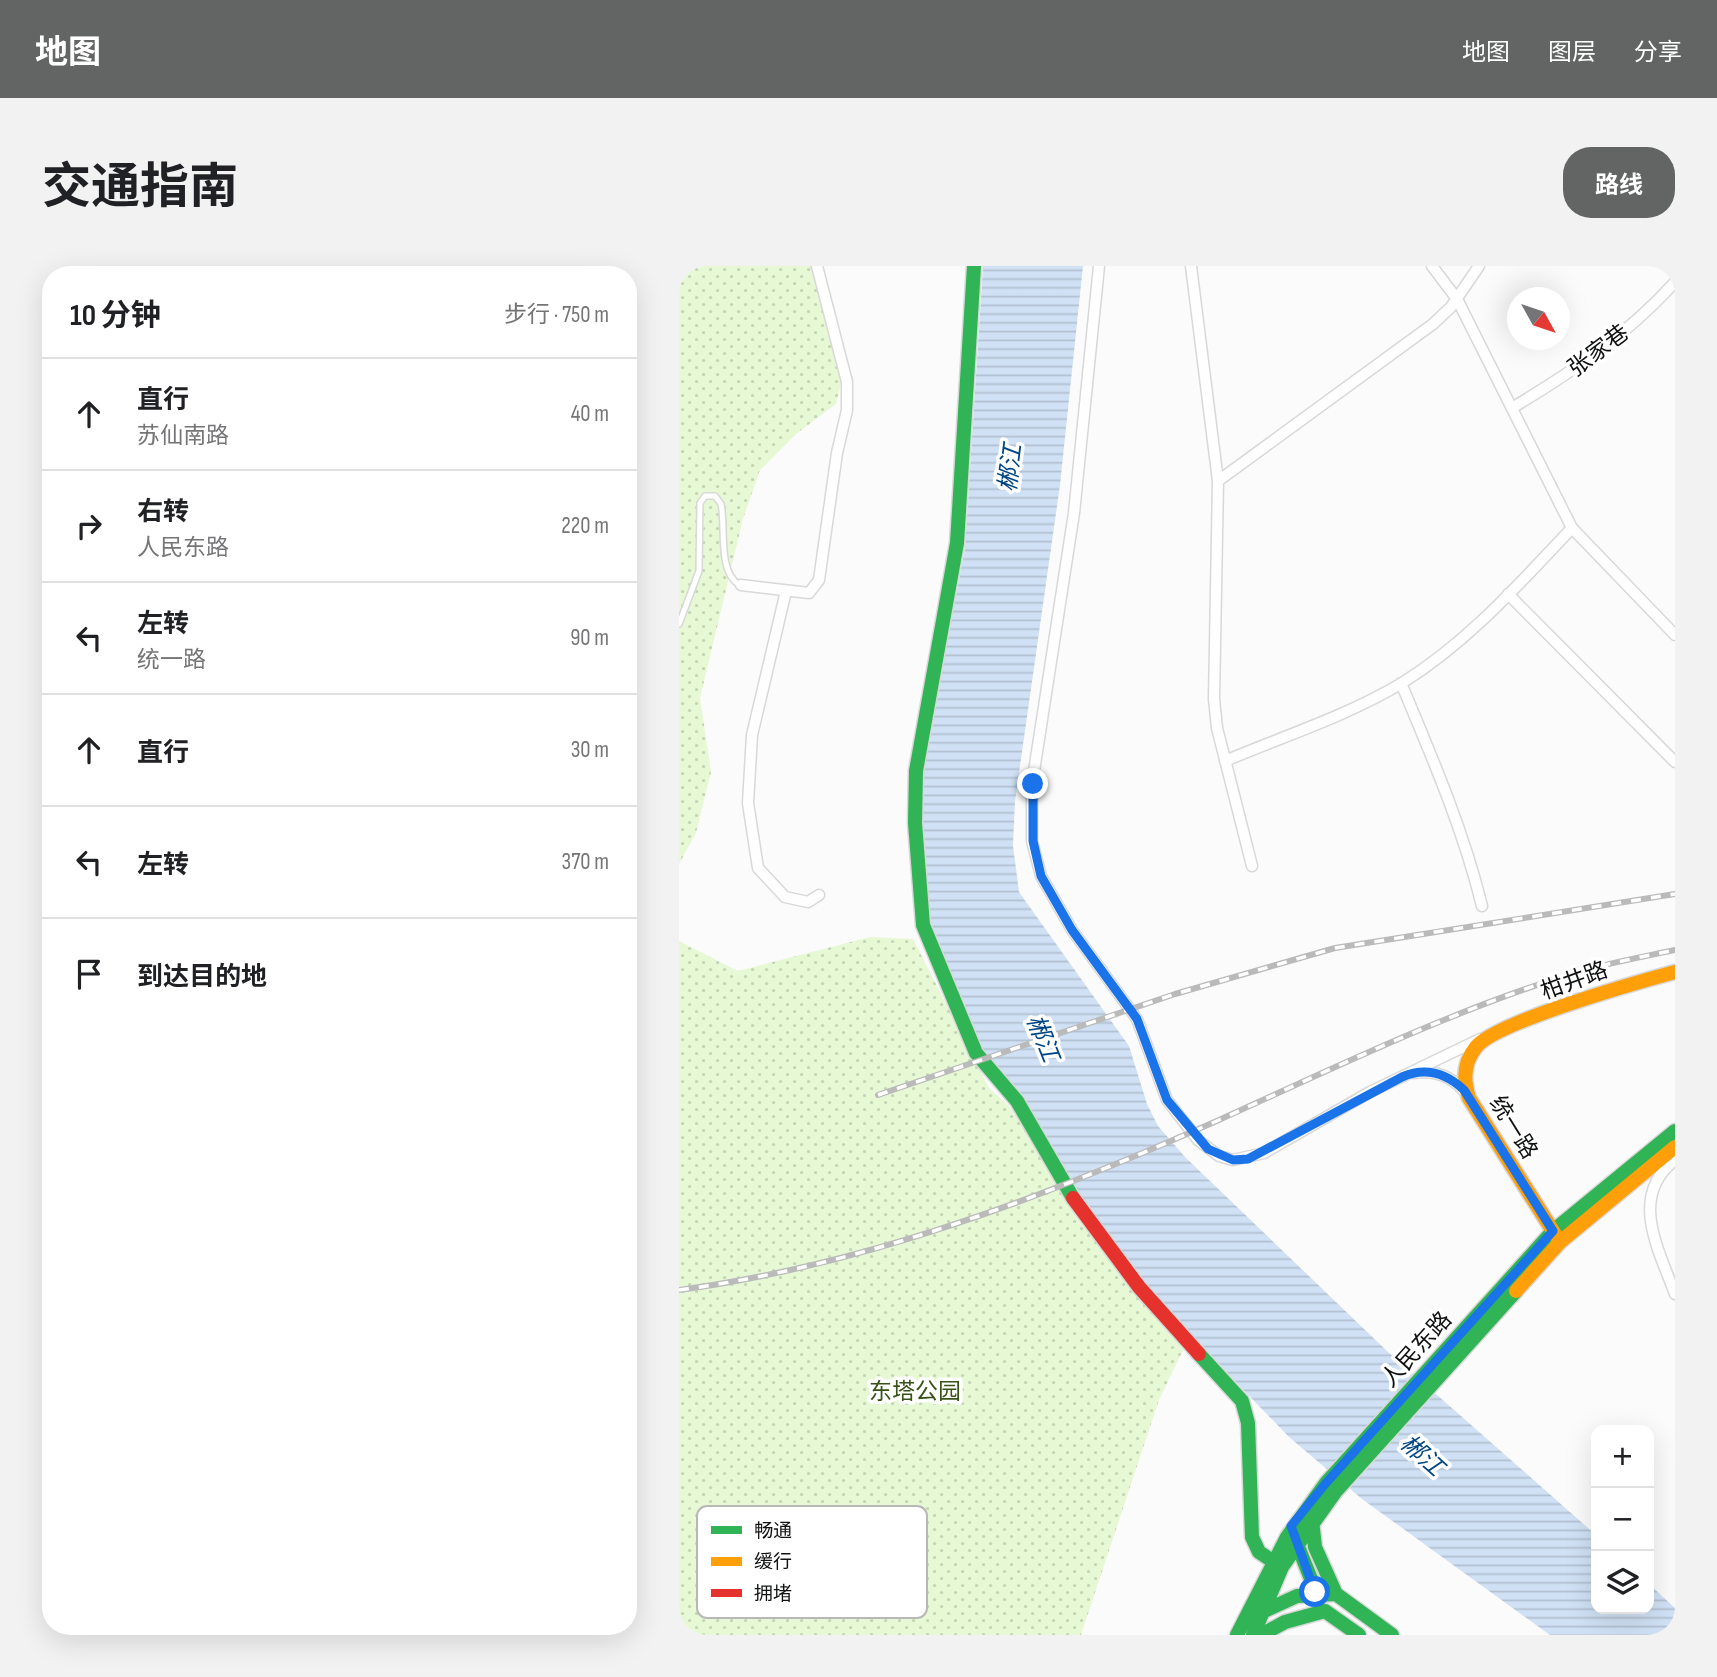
<!DOCTYPE html>
<html lang="zh">
<head>
<meta charset="utf-8">
<style>
  body { margin:0; font-family:"Sofia Sans Condensed","Noto Sans SC",sans-serif; background:#f2f2f2; color:#202124 }
  .controls { position:absolute; right:21px; bottom:21px; display:grid; overflow:hidden; border-radius:14px; box-shadow:0 7px 28px #0002 }
  .controls button { width:63px; height:63px; display:grid; place-items:center; padding:0; border:0; border-bottom:2px solid #e0e0e0; background:#fff; color:#202124; font:35px sans-serif }
  .compass { position:absolute; left:828px; top:21px; width:63px; height:63px; border-radius:50%; background:#fff; box-shadow:0 7px 28px #0002; rotate:130deg }
  .stop { position:absolute; width:21px; height:21px; margin:-16px; border:5px solid #1a73e8; border-radius:50%; background:#fff }
  .stop.end { background:#1a73e8; border-color:#fff; box-shadow:0 2px 7px #0008 }
  .list { margin:0; padding:0; list-style:none }
  h2 { display:flex; justify-content:space-between; align-items:center; height:91px; margin:0; padding:0 28px; font-size:30px }
  h2 small { font-size:23px; font-weight:400; color:#757577 }
  .list li { display:grid; grid-template-columns:46px 1fr auto; gap:21px; align-items:center; box-sizing:border-box; height:112px; padding:0 28px; border-top:2px solid #e0e0e0 }
  .list b { display:block; font-size:26px; white-space:nowrap }
  .list p { margin:0; font-size:23px; white-space:nowrap; color:#757577 }
  .list em { font-size:23px; font-style:normal; color:#757577 }
  .icon { flex:none; width:38px; height:38px; fill:none; stroke:currentColor; stroke-width:2; stroke-linecap:round; stroke-linejoin:round }
  .map { position:relative; flex:none; width:996px; height:1369px; overflow:hidden; border-radius:28px }
  header { display:flex; align-items:center; gap:42px; box-sizing:border-box; height:98px; padding:0 35px; background:#636464; color:#fff }
  header strong { font-size:33px }
  nav { display:flex; gap:38px; margin-inline-start:auto; font-size:24px }
  .intro { display:flex; align-items:center; justify-content:space-between; box-sizing:border-box; height:168px; padding:0 42px }
  h1 { margin:0; font-size:49px }
  .button { padding:18px 32px; border-radius:28px; background:#636464; color:#fff; font-size:24px; font-weight:700 }
  main { display:flex; gap:42px; padding:0 42px }
  aside { flex:1; background:#fff; border-radius:28px; box-shadow:0 7px 28px #0002 }
  .map>svg:first-child { display:block }
  .green { fill:url(#green-dots) }
  .water { fill:url(#water-rules) }
  .lines { fill:none; stroke-linecap:round; stroke-linejoin:round }
  .lane-casing { stroke:#d8d8d8; stroke-width:8 }
  .street-casing { stroke:#d8d8d8; stroke-width:13 }
  .fast-casing { stroke:#d8d8d8; stroke-width:17 }
  .slow-casing { stroke:#d8d8d8; stroke-width:17 }
  .jam-casing { stroke:#d8d8d8; stroke-width:17 }
  .lane { stroke:#fefefe; stroke-width:5 }
  .street { stroke:#fefefe; stroke-width:10 }
  .fast { stroke:#30b455; stroke-width:14 }
  .slow { stroke:#ff9f0a; stroke-width:14 }
  .jam { stroke:#e5322d; stroke-width:14 }
  .rail-casing { stroke:#bababb; stroke-width:6 }
  .rail { stroke:#fff; stroke-width:3.5; stroke-dasharray:10; stroke-linecap:butt }
  .route { stroke:#1a73e8; stroke-width:9 }
  .labels { text-anchor:middle; stroke-width:7; stroke-linejoin:round; paint-order:stroke }
  .street-label { font-size:23px; fill:#111212; stroke:#fff }
  .park-label { font-size:23px; fill:#375117; stroke:#fff }
  .water-label { font-size:24px; font-style:italic; fill:#004684; stroke:#fff }
  .key { fill:#fff; stroke:#b8b8b8; stroke-width:2 }
  .key-label { font-size:19px; fill:#111212 }
</style>
</head>
<body>
<header>
<strong>地图</strong>
<nav><a>地图</a><a>图层</a><a>分享</a></nav>
</header>
<div class="intro"><h1>交通指南</h1><a class="button">路线</a></div>
<main>
<aside>
<h2>10 分钟<small>步行 · 750 m</small></h2>
<ul class="list">
<li><svg class="icon" aria-label="ahead" viewBox="0 0 24 24"><path d="M12 20V5M6 11l6-6 6 6"/></svg><div><b>直行</b><p>苏仙南路</p></div><em>40 m</em></li>
<li><svg class="icon" aria-label="right" viewBox="0 0 24 24"><path d="M7 20v-9h11M14 6l5 5-5 5"/></svg><div><b>右转</b><p>人民东路</p></div><em>220 m</em></li>
<li><svg class="icon" aria-label="left" viewBox="0 0 24 24"><path d="M17 20v-9H6M10 6l-5 5 5 5"/></svg><div><b>左转</b><p>统一路</p></div><em>90 m</em></li>
<li><svg class="icon" aria-label="ahead" viewBox="0 0 24 24"><path d="M12 20V5M6 11l6-6 6 6"/></svg><div><b>直行</b></div><em>30 m</em></li>
<li><svg class="icon" aria-label="left" viewBox="0 0 24 24"><path d="M17 20v-9H6M10 6l-5 5 5 5"/></svg><div><b>左转</b></div><em>370 m</em></li>
<li><svg class="icon" aria-label="arrive" viewBox="0 0 24 24"><path d="M6 21V4h12l-3 4 3 4H6"/></svg><div><b>到达目的地</b></div></li>
</ul>
</aside>
<div class="map">
<svg width="996" height="1369" viewBox="0 0 996 1369">
  <defs>
    <pattern id="green-dots" width="8" height="8" patternUnits="userSpaceOnUse" patternTransform="scale(1.75)"><rect width="8" height="8" fill="#e6f9d4"/><path d="M2 2h.1M6 6h.1" fill="none" stroke="#c4d4b5" stroke-width="1.8" stroke-linecap="round"/></pattern>
    <pattern id="water-rules" width="6" height="5" patternUnits="userSpaceOnUse" patternTransform="scale(1.75)"><rect width="6" height="5" fill="#d0e1f5"/><path d="M0 2.5h6" fill="none" stroke="#b2c0d1"/></pattern>
  </defs>
  <rect width="100%" height="100%" fill="#fbfbfb"/>
  <!-- green -->
  <path class="green" d="M 0,0 L 133,0 L 162,118 L 157,138 L 117,168 L 81,204 L 64,253 L 21,432 L 32,506 L 17,567 L 0,598 Z
    M 191,671 L 234,673 L 310,822 L 329,839 L 507,1078 L 480,1134 L 402,1369 L 0,1369 L 0,675 L 59,705 Z"/>
  <!-- water -->
  <path class="water" d="M 304,0 L 404,0 L 381,219 L 336,535 L 334,580 L 340,626 L 450,780 L 468,838 L 479,860 L 507,892 L 708,1085 L 917,1269 L 917,1343 L 970,1343 L 970,1318 L 996,1342 L 996,1369 L 871,1369 L 683,1233 L 610,1171 L 497,1054 L 431,980 L 339,824 L 321,810 L 297,778 L 253,669 L 243,571 L 243,507 L 286,282 Z"/>
  <g class="lines">
    <!-- lane casing -->
    <g class="lane-casing">
      <path id="lane" d="M 0,358 L 20,305 L 21,237 L 26,230 L 36,230 L 42,238 C 47,260 38,307 61,319"/>
    </g>
    <!-- street casing -->
    <g class="street-casing">
      <path id="street" d="M 420,0 L 395,247 L 353,518 L 353,575 L 362,610 L 393,664 L 458,753 L 488,834 L 519,874 L 540,890 L 554,894 L 585,887 L 691,826 L 801,773
        M 512,0 L 539,215 L 535,433 L 538,462 L 573,600
        M 753,0 L 778,33 L 893,262 L 996,369
        M 833,142 C 893,106 948,69 996,16
        M 539,215 L 754,58 L 772,41 L 800,0
        M 62,319 L 130,327 L 140,314 L 158,187 L 168,144 L 168,116 L 138,0
        M 107,325 L 73,469 L 69,537 L 79,602 L 106,631 L 129,636 L 140,629
        M 829,328 L 996,496
        M 722,417 C 753,491 784,563 803,640
        M 546,495 C 605,470 668,450 723,417 C 789,376 840,318 893,262
        M 735,807 C 757,804 775,811 788,829
        M 996,894 C 949,930 980,984 996,1028"/>
    </g>
    <!-- fast casing -->
    <g class="fast-casing">
      <path id="fast" d="M 295,0 L 278,277 L 237,505 L 236,557 L 244,659 L 297,787 L 338,835 L 394,932
        M 520,1088 L 563,1135 L 569,1157 L 573,1271 L 580,1286 L 592,1294
        M 633,1254 L 636,1281 L 657,1328 L 713,1369
        M 616,1273 L 640,1333
        M 583,1346 L 618,1330 L 657,1328
        M 558,1369 L 608,1271 L 647,1217 L 874,965 L 996,865
        M 574,1369 L 603,1301 L 657,1225 L 837,1025
        M 582,1369 L 606,1356 L 646,1345 L 680,1369"/>
    </g>
    <!-- slow casing -->
    <g class="slow-casing">
      <path id="slow" d="M 879,973 L 790,832 C 784,814 784,797 797,781 C 817,756 959,716 996,706
        M 837,1025 L 881,976 L 996,881"/>
    </g>
    <!-- jam casing -->
    <g class="jam-casing">
      <path id="jam" d="M 394,932 L 460,1021 L 520,1088"/>
    </g>
    <!-- lane -->
    <use href="#lane" class="lane"/>
    <!-- street -->
    <use href="#street" class="street"/>
    <!-- fast -->
    <use href="#fast" class="fast"/>
    <!-- slow -->
    <use href="#slow" class="slow"/>
    <!-- jam -->
    <use href="#jam" class="jam"/>
    <!-- rail casing -->
    <g class="rail-casing">
      <path id="rail" d="M 199,829 L 496,728 L 656,682 L 996,628
        M 0,1024 C 187,999 368,930 540,854 C 657,801 774,744 898,706 C 930,697 963,691 996,684"/>
    </g>
    <!-- rail -->
    <use href="#rail" class="rail"/>
  </g>
  <g class="lines">
    <!-- route -->
    <path class="route" d="M 354,518 L 354,575 L 362,610 L 393,664 L 458,753 L 488,834 L 529,883 L 554,894 L 569,893 L 723,811 C 746,801 767,807 785,824 L 874,965 L 647,1217 L 612,1260 L 636,1326"/>
  </g>
  <g class="labels">
    <!-- street labels -->
    <g class="street-label">
      <text transform="translate(919 84) rotate(-37)" y="8">张家巷</text>
      <text transform="translate(895 714) rotate(-20)" y="8">柑井路</text>
      <text transform="translate(835 861) rotate(58)" y="8">统一路</text>
      <text transform="translate(737 1083) rotate(-48)" y="8">人民东路</text>
    </g>
    <!-- park labels -->
    <g class="park-label">
      <text x="236" y="1133">东塔公园</text>
    </g>
    <!-- water labels -->
    <g class="water-label">
      <text transform="translate(331 202) rotate(-83)" y="8">郴江</text>
      <text transform="translate(364 772) rotate(68)" y="8">郴江</text>
      <text transform="translate(743 1189) rotate(42)" y="8">郴江</text>
    </g>
  </g>
  <!-- legend -->
  <rect x="18" y="1240" width="230" height="112" rx="10" class="key"/>
  <rect x="32" y="1260" width="31" height="8" fill="#30b455"/>
  <rect x="32" y="1291" width="31" height="9" fill="#ff9f0a"/>
  <rect x="32" y="1323" width="31" height="8" fill="#e5322d"/>
  <g class="key-label">
    <text x="75" y="1271">畅通</text>
    <text x="75" y="1302">缓行</text>
    <text x="75" y="1334">拥堵</text>
  </g>
</svg>
<div class="controls">
<button>+</button>
<button>−</button>
<button><svg class="icon" aria-label="layers" viewBox="0 0 24 24"><path d="M12 4l9 5-9 5-9-5zM3 14l9 5 9-5"/></svg></button>
</div>
<svg class="compass" viewBox="-18 -18 36 36"><path d="M0-13l5 13h-10z" fill="#e53935"/><path d="M0 13l5-13h-10z" fill="#757577"/></svg>
<div class="stop" style="left:636px;top:1326px"></div>
<div class="stop end" style="left:354px;top:518px"></div>
</div>
</main>
</body>
</html>
